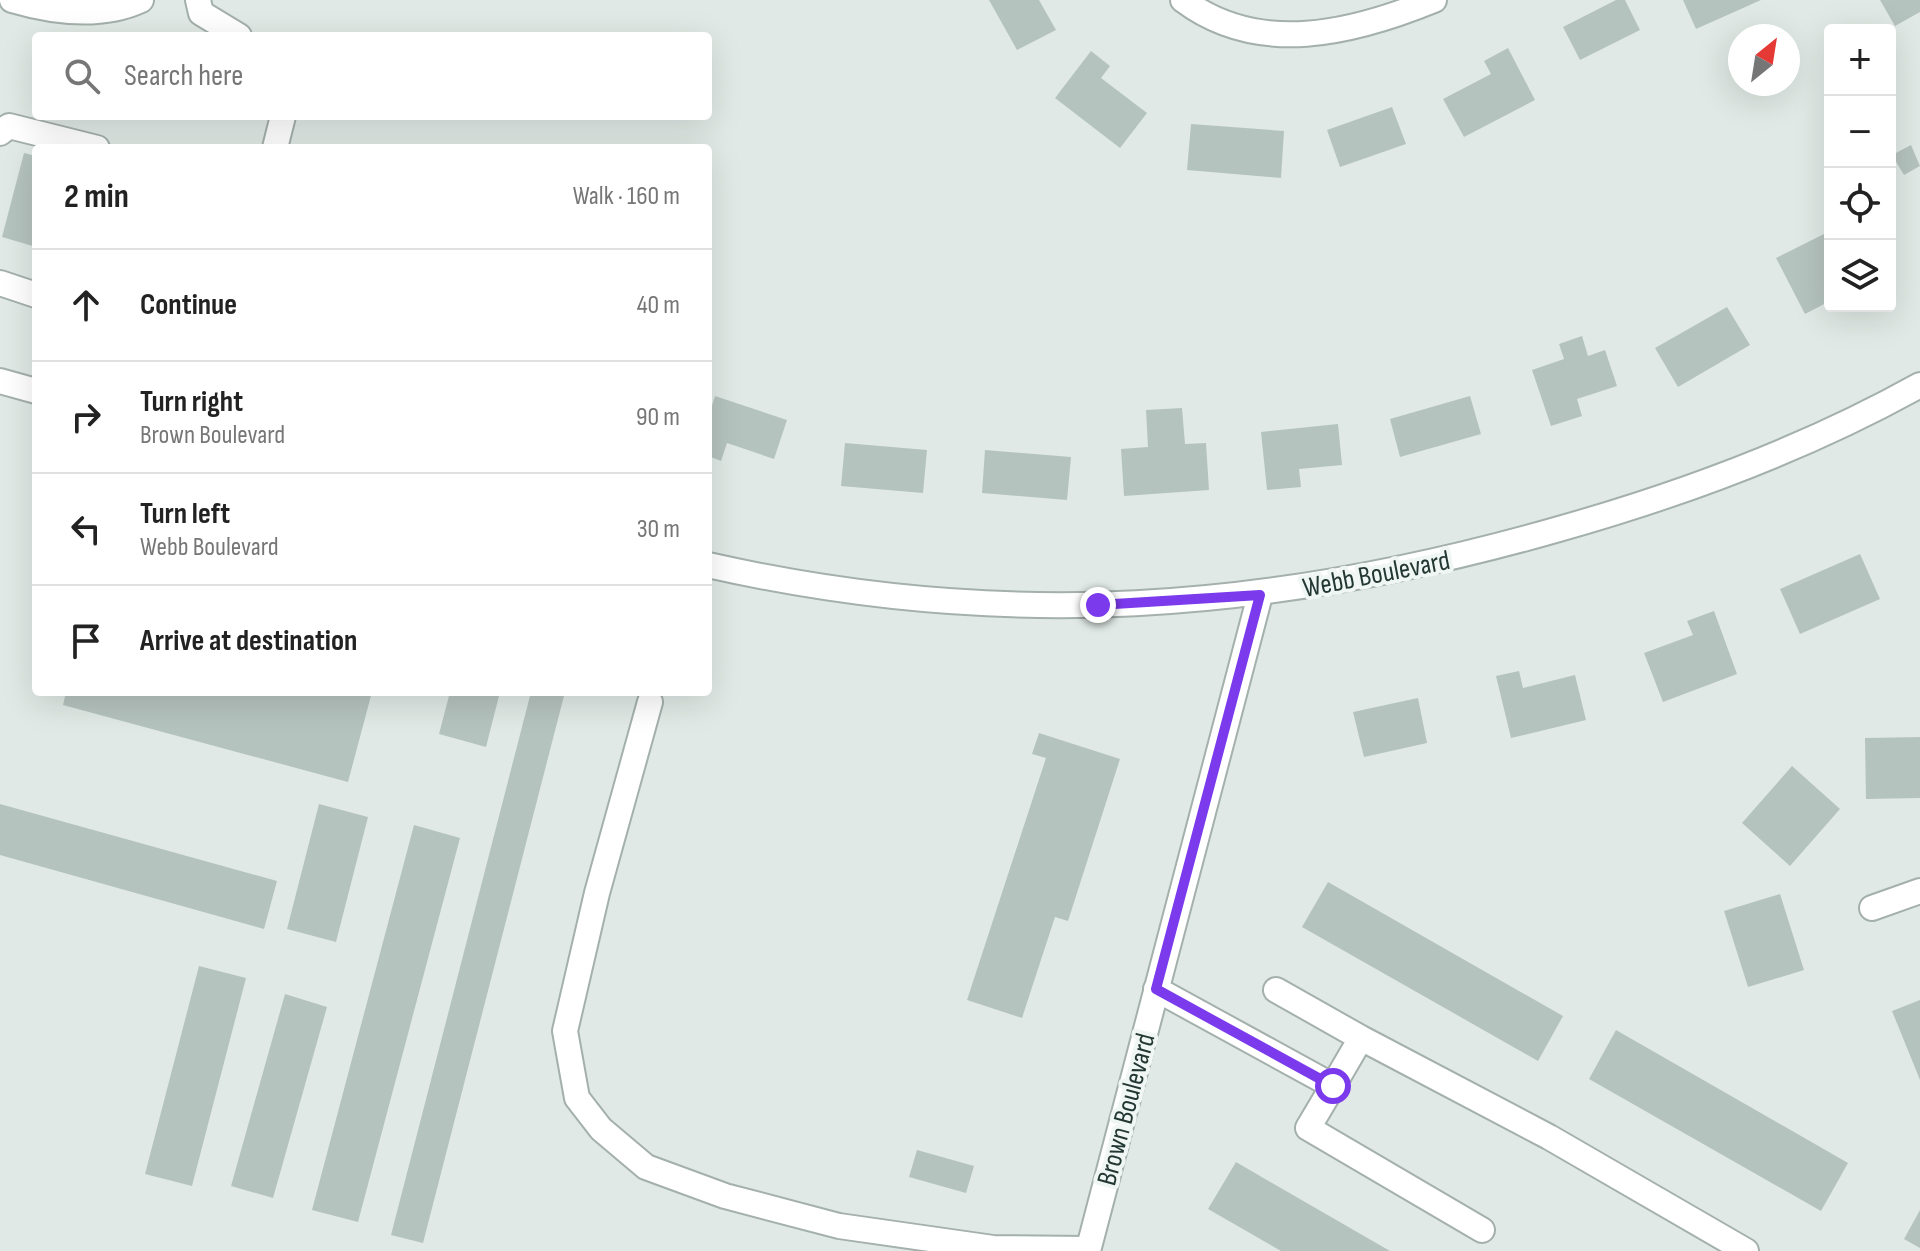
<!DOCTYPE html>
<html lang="en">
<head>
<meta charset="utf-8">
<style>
  body { margin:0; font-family:"Sofia Sans Condensed",sans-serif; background:#f6f6f6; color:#222 }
  .controls { position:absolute; right:24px; top:24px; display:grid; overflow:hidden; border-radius:8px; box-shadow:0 8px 32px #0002 }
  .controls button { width:72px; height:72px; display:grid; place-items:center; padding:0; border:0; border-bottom:2px solid #e0e0e0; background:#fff; color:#222; font:40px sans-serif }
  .compass { position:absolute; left:1728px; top:24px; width:72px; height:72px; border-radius:50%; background:#fff; box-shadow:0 8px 32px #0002; rotate:30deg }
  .stop { position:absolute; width:24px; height:24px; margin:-18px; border:6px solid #7c3aed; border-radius:50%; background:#fff }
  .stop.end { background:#7c3aed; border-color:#fff; box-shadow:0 2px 8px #0008 }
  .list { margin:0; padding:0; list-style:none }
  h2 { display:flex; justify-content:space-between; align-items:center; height:104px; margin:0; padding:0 32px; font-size:34px }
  h2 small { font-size:26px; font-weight:400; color:#767676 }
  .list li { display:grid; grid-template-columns:52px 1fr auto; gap:24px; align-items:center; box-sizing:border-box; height:112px; padding:0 32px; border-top:2px solid #e0e0e0 }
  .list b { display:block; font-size:30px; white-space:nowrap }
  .list p { margin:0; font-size:26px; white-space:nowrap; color:#767676 }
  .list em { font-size:26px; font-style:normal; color:#767676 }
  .icon { flex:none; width:44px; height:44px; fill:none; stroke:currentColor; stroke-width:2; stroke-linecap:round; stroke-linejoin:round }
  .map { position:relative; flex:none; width:1920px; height:1251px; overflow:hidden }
  .search { position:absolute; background:#fff; box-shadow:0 8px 32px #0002; left:32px; top:32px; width:680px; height:88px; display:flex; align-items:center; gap:20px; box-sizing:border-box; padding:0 28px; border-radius:8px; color:#767676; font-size:30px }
  .panel { position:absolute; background:#fff; box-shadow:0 8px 32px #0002; left:32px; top:144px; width:680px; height:552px; border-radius:8px }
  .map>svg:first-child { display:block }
  .building { fill:#b5c3be }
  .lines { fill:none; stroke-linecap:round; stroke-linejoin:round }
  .minor-casing { stroke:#a4b0ac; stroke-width:28 }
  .minor { stroke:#fff; stroke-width:24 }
  .route { stroke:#7c3aed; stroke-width:10 }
  .labels { text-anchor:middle; stroke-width:8; stroke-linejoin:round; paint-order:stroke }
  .street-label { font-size:28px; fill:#233733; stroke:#eff6f3 }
</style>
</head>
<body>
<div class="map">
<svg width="1920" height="1251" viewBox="0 0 1920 1251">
  <rect width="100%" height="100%" fill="#e0e9e5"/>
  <!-- building -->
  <path class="building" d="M 989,0 L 1039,0 L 1056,30 L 1017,50 Z
    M 1616,0 L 1625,0 L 1640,30 L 1580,60 L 1563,27 Z
    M 1683,0 L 1761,0 L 1696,29 Z
    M 1880,0 L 1920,0 L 1920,12 L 1895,26 Z
    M 1508,48 L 1535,100 L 1464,137 L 1443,99 L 1491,74 L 1484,61 Z
    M 1091,51 L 1110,66 L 1101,78 L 1147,113 L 1120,148 L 1055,98 Z
    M 1392,107 L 1406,144 L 1340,167 L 1327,130 Z
    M 1191,124 L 1284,131 L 1281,178 L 1187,170 Z
    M 1911,145 L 1920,166 L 1904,175 L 1892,155 Z
    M 24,153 L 36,156 L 36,247 L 2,237 Z
    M 1830,231 L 1830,301 L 1805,314 L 1776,258 Z
    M 1727,307 L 1750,345 L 1678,387 L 1655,348 Z
    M 1582,336 L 1588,356 L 1605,350 L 1617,386 L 1577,399 L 1582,416 L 1551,426 L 1532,370 L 1564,359 L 1559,344 Z
    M 715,396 L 787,420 L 774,459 L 727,443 L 721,461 L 708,456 L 708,418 Z
    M 1470,396 L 1481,434 L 1400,457 L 1390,419 Z
    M 1182,408 L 1185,444 L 1206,443 L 1209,490 L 1124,496 L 1121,449 L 1148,447 L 1146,410 Z
    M 1338,424 L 1342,465 L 1299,469 L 1301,487 L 1267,490 L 1261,432 Z
    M 845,443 L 927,450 L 923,493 L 841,486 Z
    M 985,450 L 1071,457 L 1067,500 L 982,493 Z
    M 1860,554 L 1880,599 L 1800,634 L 1780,589 Z
    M 1714,611 L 1737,674 L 1663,702 L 1644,653 L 1693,635 L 1687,621 Z
    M 1519,671 L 1523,688 L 1575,675 L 1586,720 L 1511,738 L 1496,676 Z
    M 66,692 L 372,692 L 348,782 L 63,705 Z
    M 450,692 L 500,692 L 486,747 L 439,734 Z
    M 531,692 L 565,692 L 423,1243 L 391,1235 Z
    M 1418,698 L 1427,743 L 1364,757 L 1353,712 Z
    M 1039,733 L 1120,759 L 1068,921 L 1055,917 L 1022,1018 L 967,1000 L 1046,758 L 1032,754 Z
    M 1920,737 L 1920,798 L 1866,799 L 1865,738 Z
    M 1792,766 L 1840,809 L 1790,866 L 1742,823 Z
    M 0,804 L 277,881 L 264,929 L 0,855 Z
    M 319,804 L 368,817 L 336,942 L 287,929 Z
    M 414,825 L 460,838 L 358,1222 L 312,1210 Z
    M 1328,882 L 1563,1016 L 1538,1061 L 1302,927 Z
    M 1780,894 L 1804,970 L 1748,987 L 1724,911 Z
    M 199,966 L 246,978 L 192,1186 L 145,1174 Z
    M 285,994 L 327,1007 L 273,1198 L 231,1186 Z
    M 1920,1000 L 1920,1080 L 1892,1011 Z
    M 1616,1030 L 1848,1163 L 1821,1211 L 1589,1079 Z
    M 917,1150 L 974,1166 L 966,1193 L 909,1177 Z
    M 1236,1162 L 1260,1176 L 1390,1251 L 1281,1251 L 1208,1209 Z
    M 1920,1210 L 1920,1248 L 1904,1239 Z"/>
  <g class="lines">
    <!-- minor casing -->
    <g class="minor-casing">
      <path id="minor" d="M 12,0 C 53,12 102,18 141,0
        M 198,0 L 201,13 L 239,36
        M 1183,0 C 1259,57 1353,33 1434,0
        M 0,133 L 9,126 L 97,148
        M 275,148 L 283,116
        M 0,283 L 36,295
        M 0,381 L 36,391
        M 708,565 C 1004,632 1269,612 1559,529 C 1683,494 1807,448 1920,385
        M 650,702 L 597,893 L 565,1031 L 577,1098 L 601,1129 L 646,1167 L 725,1196 L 839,1226 L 993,1248 L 1088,1249
        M 1872,908 L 1920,891
        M 1156,989 L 1333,1086 L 1361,1038 L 1276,990
        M 1361,1038 L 1549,1137 L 1746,1251
        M 1333,1086 L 1308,1128 L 1482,1230
        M 1088,1251 L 1260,595"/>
    </g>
    <!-- minor -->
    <use href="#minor" class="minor"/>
  </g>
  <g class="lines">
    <!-- route -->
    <path class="route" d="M 1098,605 L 1260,595 L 1156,989 L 1333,1086"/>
  </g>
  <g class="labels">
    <!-- street labels -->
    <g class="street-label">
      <text transform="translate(1376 573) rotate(-11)" y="10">Webb Boulevard</text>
      <text transform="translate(1125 1109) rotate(-75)" y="10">Brown Boulevard</text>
    </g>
  </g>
</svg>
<div class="controls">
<button>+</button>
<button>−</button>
<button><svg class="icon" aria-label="locate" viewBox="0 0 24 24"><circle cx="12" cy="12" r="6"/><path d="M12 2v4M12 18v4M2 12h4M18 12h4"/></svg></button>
<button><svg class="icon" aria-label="layers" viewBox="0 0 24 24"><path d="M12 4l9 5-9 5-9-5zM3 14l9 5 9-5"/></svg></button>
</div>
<svg class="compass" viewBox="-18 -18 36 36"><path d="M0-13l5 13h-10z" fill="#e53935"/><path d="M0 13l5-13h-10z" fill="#767676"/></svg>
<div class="stop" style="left:1333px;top:1086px"></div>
<div class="stop end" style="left:1098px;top:605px"></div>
<div class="search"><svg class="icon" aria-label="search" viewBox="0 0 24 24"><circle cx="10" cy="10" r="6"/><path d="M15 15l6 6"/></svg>Search here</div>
<section class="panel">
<h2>2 min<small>Walk · 160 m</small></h2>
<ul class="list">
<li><svg class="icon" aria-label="ahead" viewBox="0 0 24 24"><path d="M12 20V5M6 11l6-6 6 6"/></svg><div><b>Continue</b></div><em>40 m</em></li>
<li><svg class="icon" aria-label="right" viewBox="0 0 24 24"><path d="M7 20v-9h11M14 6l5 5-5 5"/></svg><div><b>Turn right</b><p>Brown Boulevard</p></div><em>90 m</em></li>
<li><svg class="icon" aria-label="left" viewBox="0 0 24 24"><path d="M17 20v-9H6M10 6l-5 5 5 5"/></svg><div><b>Turn left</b><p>Webb Boulevard</p></div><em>30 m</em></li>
<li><svg class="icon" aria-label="arrive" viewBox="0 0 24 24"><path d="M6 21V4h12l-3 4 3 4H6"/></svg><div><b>Arrive at destination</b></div></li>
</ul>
</section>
</div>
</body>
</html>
